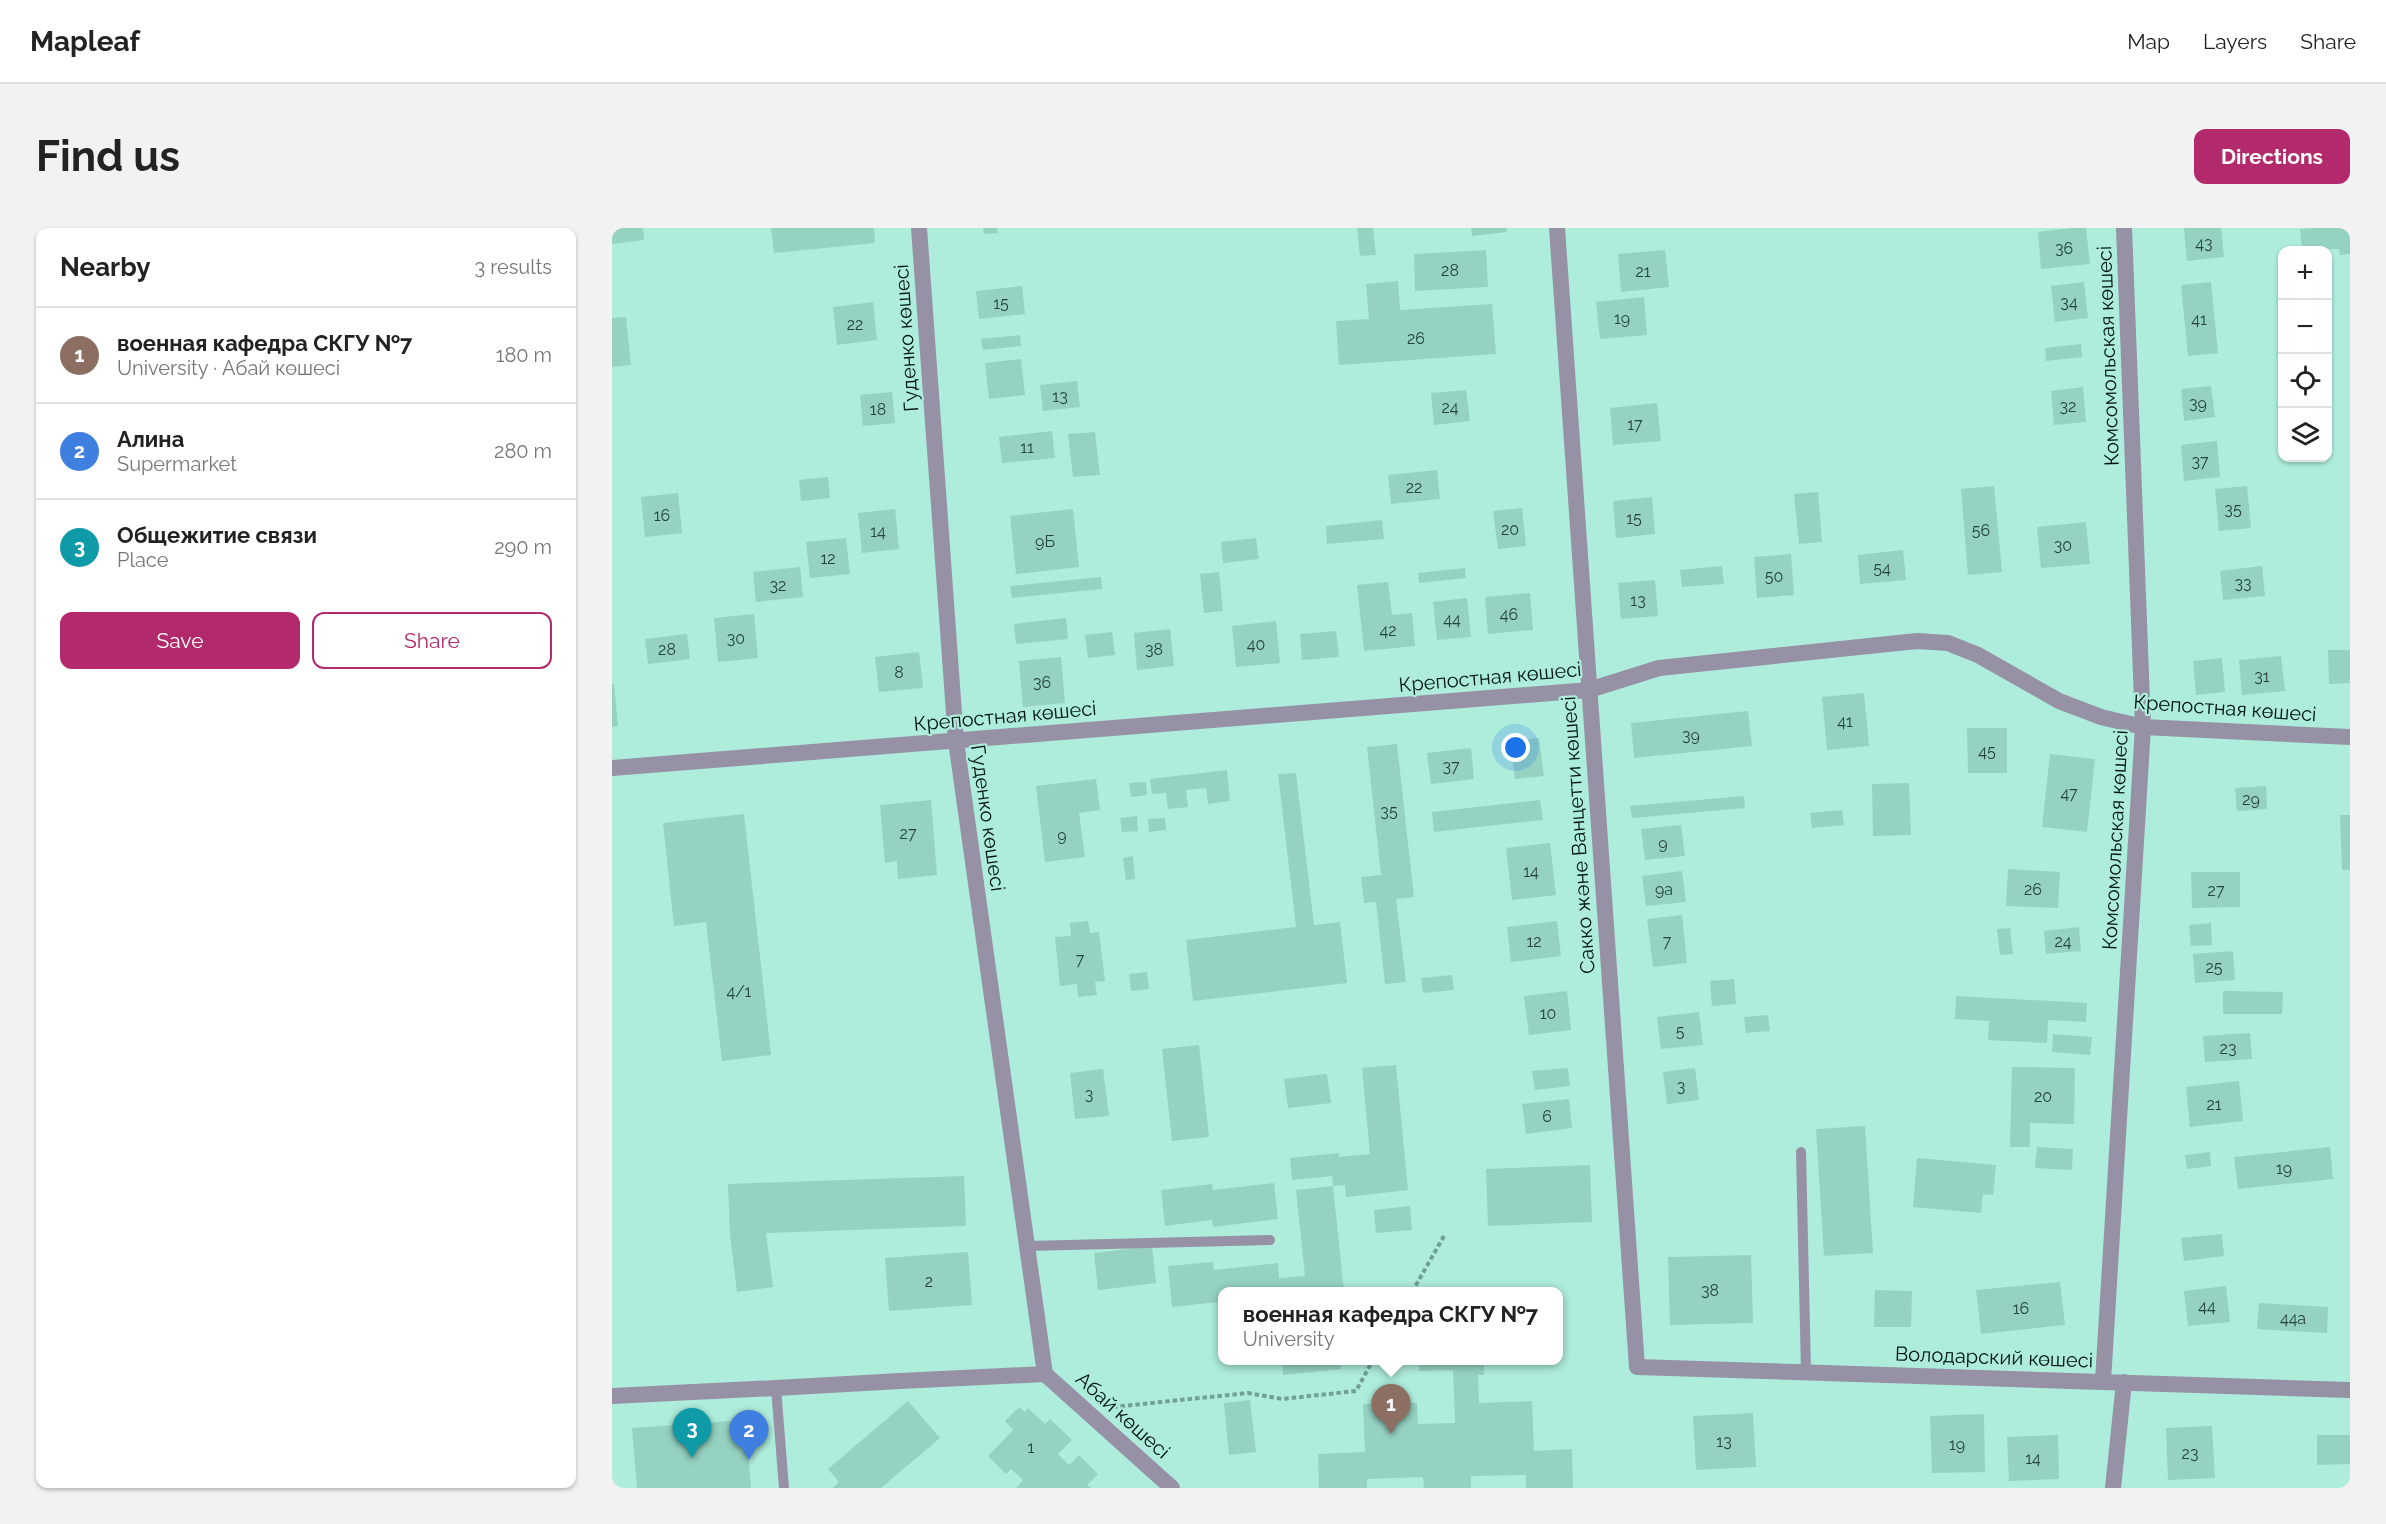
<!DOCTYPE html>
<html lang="en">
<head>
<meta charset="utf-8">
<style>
  body { margin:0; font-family:Raleway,sans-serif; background:#f2f2f2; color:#222 }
  .controls { position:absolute; right:18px; top:18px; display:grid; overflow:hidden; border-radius:12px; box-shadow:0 2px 4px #0004 }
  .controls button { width:54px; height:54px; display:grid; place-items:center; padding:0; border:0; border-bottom:2px solid #e0e0e0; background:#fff; color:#222; font:30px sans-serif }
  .you { position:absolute; left:904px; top:520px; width:21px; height:21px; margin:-15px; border:4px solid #fff; border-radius:50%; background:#1a73e8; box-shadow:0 0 0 9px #1a73e833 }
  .badge { display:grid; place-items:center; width:39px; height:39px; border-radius:50%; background:#b22a6b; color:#fff; font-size:20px; font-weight:700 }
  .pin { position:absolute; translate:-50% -50px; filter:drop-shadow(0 2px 3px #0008) }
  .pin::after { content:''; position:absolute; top:32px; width:21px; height:18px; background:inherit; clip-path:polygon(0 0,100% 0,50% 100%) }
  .popup { position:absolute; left:606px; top:1059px; width:345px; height:78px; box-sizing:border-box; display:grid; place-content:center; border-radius:12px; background:#fff; filter:drop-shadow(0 2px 4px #0005); font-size:20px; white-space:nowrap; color:#767676 }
  .popup b { font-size:22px; color:#222 }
  .popup::after { content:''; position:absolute; left:50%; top:100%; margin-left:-12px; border:12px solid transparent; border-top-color:#fff }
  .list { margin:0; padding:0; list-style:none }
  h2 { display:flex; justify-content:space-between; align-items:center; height:78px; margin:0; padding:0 24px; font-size:26px }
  h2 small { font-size:20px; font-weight:400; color:#767676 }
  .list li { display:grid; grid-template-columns:39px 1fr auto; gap:18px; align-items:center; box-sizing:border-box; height:96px; padding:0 24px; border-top:2px solid #e0e0e0 }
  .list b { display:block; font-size:22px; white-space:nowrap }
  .list p { margin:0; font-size:20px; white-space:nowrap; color:#767676 }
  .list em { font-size:20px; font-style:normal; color:#767676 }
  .actions { display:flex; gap:12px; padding:18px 24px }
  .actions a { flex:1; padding:14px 0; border:2px solid #b22a6b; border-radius:12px; text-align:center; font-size:21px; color:#b22a6b }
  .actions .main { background:#b22a6b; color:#fff }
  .icon { flex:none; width:33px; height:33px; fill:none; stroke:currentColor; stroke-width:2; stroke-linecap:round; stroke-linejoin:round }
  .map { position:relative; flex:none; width:1738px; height:1260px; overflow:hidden; border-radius:12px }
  header { display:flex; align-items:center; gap:36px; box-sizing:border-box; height:84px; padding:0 30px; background:#fff; border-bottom:2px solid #e0e0e0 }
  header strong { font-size:28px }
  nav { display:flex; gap:33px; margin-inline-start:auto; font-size:21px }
  .intro { display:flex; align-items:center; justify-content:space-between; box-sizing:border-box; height:144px; padding:0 36px }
  h1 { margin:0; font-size:42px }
  .button { padding:15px 27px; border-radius:12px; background:#b22a6b; color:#fff; font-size:21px; font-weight:700 }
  main { display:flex; gap:36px; padding:0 36px }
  aside { flex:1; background:#fff; border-radius:12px; box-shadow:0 2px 4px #0004 }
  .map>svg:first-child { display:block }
  .building { fill:#95d2c2 }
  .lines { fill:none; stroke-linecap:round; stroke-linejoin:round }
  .path { stroke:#71a195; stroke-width:4; stroke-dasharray:4.5 3; stroke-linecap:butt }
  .service { stroke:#9691a5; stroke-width:10 }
  .pedestrian { stroke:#9691a5; stroke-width:16 }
  .minor { stroke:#9691a5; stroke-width:16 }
  .labels { text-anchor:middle; stroke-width:4.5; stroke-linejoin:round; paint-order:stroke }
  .number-label { font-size:16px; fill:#25443c }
  .street-label { font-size:20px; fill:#001510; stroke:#aeecdc }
</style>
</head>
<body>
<header>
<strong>Mapleaf</strong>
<nav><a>Map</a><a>Layers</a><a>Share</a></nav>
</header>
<div class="intro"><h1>Find us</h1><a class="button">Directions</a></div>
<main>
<aside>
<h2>Nearby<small>3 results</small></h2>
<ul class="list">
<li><span class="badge" style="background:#8d6e63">1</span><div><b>военная кафедра СКГУ №7</b><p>University · Абай көшесі</p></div><em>180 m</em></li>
<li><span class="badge" style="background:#3f7fe0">2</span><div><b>Алина</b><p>Supermarket</p></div><em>280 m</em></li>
<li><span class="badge" style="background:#0f9aa8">3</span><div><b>Общежитие связи</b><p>Place</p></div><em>290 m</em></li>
</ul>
<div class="actions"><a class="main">Save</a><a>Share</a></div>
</aside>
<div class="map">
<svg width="1738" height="1260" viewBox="0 0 1738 1260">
  <rect width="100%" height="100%" fill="#aeecdc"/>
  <!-- building -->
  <path class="building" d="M 0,0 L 31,0 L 32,12 L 0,16 Z
    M 159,0 L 262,0 L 263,15 L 162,25 Z
    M 371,0 L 385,0 L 386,5 L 372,6 Z
    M 745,0 L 761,0 L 764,27 L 748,28 Z
    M 859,0 L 894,0 L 895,4 L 860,8 Z
    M 1460,0 L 1474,0 L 1478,36 L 1429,41 L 1426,4 Z
    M 1572,0 L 1609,0 L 1612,29 L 1575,33 Z
    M 1701,0 L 1738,0 L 1738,26 L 1728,27 L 1727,21 L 1690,22 L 1688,1 Z
    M 874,22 L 876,59 L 803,63 L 802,26 Z
    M 1053,22 L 1057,59 L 1009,64 L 1006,26 Z
    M 786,53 L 788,82 L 880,76 L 884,126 L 727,137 L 724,93 L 757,91 L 754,56 Z
    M 1472,54 L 1476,90 L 1443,94 L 1439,58 Z
    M 1599,54 L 1606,125 L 1576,128 L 1569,57 Z
    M 410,58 L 413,86 L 367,91 L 364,63 Z
    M 1032,69 L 1035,107 L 988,111 L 984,74 Z
    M 261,74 L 265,112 L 225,117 L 221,79 Z
    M 14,89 L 19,137 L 0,139 L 0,90 Z
    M 408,107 L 409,118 L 371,122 L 369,111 Z
    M 1469,116 L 1470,129 L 1434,133 L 1433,120 Z
    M 409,131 L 413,167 L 377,171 L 373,135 Z
    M 465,153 L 468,179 L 431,183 L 428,157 Z
    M 1599,158 L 1603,189 L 1572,193 L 1569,161 Z
    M 1471,159 L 1474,194 L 1442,197 L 1439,163 Z
    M 854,162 L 858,193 L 822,197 L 819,165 Z
    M 280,164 L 283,195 L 251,198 L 248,167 Z
    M 1045,175 L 1049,213 L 1001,217 L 998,180 Z
    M 440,203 L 443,230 L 390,235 L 387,209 Z
    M 483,204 L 488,247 L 461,249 L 456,206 Z
    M 1605,213 L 1608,249 L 1572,253 L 1569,217 Z
    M 825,242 L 828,271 L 779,276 L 776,247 Z
    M 216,249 L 218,270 L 189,273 L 187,252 Z
    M 1382,258 L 1390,344 L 1356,347 L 1349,261 Z
    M 1635,258 L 1639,300 L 1607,303 L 1603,261 Z
    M 1206,264 L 1210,314 L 1187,316 L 1182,266 Z
    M 66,265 L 70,305 L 33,309 L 29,269 Z
    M 1040,269 L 1043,306 L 1004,310 L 1001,273 Z
    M 910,280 L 914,318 L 886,321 L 881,283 Z
    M 283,281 L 287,321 L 250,325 L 246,285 Z
    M 461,281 L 467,339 L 404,346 L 398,288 Z
    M 770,292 L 772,311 L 715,316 L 714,298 Z
    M 1474,294 L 1478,336 L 1429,340 L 1425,299 Z
    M 234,310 L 238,346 L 198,350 L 194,314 Z
    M 644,310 L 647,331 L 611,335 L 609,314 Z
    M 1291,322 L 1294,352 L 1248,356 L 1246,327 Z
    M 1179,326 L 1182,367 L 1145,370 L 1142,329 Z
    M 1110,338 L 1112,356 L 1070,359 L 1068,342 Z
    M 1650,338 L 1653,368 L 1611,372 L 1608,343 Z
    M 188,339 L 191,369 L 144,374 L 141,344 Z
    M 853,340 L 854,350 L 807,355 L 806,345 Z
    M 607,344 L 611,383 L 592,385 L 588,346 Z
    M 489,349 L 490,361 L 400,370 L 398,358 Z
    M 1043,352 L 1046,388 L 1009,391 L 1006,355 Z
    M 776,354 L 780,387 L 800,385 L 803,418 L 752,423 L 745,357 Z
    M 918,365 L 921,402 L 876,406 L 873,369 Z
    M 855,370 L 859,409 L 825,412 L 821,374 Z
    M 142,386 L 146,430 L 106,434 L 102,390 Z
    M 454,390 L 456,411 L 404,416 L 402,396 Z
    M 664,393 L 668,435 L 624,439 L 620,398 Z
    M 558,401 L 562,438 L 525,442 L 522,405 Z
    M 724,403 L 727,429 L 690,432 L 688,406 Z
    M 500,404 L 503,427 L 476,430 L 473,407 Z
    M 75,406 L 78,431 L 36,436 L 33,411 Z
    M 1716,422 L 1738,422 L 1738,455 L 1717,456 Z
    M 307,424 L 311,460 L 267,464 L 263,429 Z
    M 1669,428 L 1673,463 L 1630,467 L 1627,432 Z
    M 449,429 L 453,475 L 411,479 L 407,433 Z
    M 1610,430 L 1613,464 L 1584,467 L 1581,433 Z
    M 0,456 L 2,456 L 6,498 L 0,499 Z
    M 1252,465 L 1257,518 L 1215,522 L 1210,469 Z
    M 1136,483 L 1140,518 L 1022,530 L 1019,495 Z
    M 1355,500 L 1395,500 L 1395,545 L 1356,545 Z
    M 927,510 L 932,548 L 903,551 L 899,513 Z
    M 785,516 L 802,669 L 784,671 L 794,754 L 773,756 L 764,674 L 752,675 L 749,649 L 769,647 L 755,519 Z
    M 859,520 L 862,551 L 819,556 L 815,525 Z
    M 1438,526 L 1483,531 L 1475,604 L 1430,599 Z
    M 615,542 L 618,573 L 596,576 L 594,560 L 574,562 L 576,579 L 556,581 L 554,565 L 540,566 L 538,551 Z
    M 684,545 L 702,697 L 728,694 L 735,755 L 581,773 L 574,712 L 684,699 L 666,546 Z
    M 484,551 L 488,582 L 467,585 L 473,629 L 433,634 L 424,558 Z
    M 534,554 L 535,567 L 519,569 L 517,555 Z
    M 1297,555 L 1299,607 L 1261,608 L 1260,556 Z
    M 1654,558 L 1655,581 L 1625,583 L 1623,560 Z
    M 1132,568 L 1133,580 L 1020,590 L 1018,578 Z
    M 319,572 L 325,647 L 286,651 L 285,633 L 273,635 L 268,577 Z
    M 928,572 L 931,592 L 822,604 L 820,584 Z
    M 1230,582 L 1232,597 L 1200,600 L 1198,585 Z
    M 132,586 L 159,827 L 110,833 L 94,694 L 62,698 L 51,595 Z
    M 1728,587 L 1738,587 L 1738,642 L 1730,642 Z
    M 525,588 L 526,603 L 510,604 L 508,590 Z
    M 553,590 L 554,602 L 537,604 L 536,591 Z
    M 1069,597 L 1073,628 L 1033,632 L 1029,601 Z
    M 938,615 L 944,667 L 900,672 L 894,620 Z
    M 521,628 L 523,651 L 514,652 L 511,630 Z
    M 1396,641 L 1448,644 L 1446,680 L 1394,678 Z
    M 1070,643 L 1074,674 L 1034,678 L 1030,648 Z
    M 1579,644 L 1628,644 L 1628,679 L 1580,680 Z
    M 1070,687 L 1075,735 L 1041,739 L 1035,691 Z
    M 476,693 L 478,705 L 487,704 L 493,753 L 483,754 L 485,767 L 466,769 L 465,756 L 448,758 L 443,709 L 459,708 L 458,695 Z
    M 945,693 L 949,728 L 899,734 L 895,699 Z
    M 1599,695 L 1600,717 L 1579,718 L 1577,697 Z
    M 1467,699 L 1469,723 L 1434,726 L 1432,703 Z
    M 1398,700 L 1401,726 L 1388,727 L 1385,701 Z
    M 1621,723 L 1623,752 L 1583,755 L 1581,726 Z
    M 535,744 L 537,761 L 519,763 L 517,746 Z
    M 840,747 L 842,762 L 811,765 L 809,750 Z
    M 1122,751 L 1124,776 L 1100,778 L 1098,753 Z
    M 955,763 L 959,802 L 917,807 L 912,768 Z
    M 1611,763 L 1671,764 L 1670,786 L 1611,786 Z
    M 1344,768 L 1475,775 L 1474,794 L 1436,792 L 1435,815 L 1376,812 L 1377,793 L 1343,791 Z
    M 1087,784 L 1091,817 L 1049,821 L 1045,789 Z
    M 1156,787 L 1158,803 L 1134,805 L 1132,789 Z
    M 1638,805 L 1640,831 L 1593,834 L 1591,808 Z
    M 1441,806 L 1480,809 L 1478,827 L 1440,824 Z
    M 587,817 L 597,909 L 560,913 L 550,821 Z
    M 784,837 L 796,962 L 734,969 L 733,957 L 721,958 L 720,948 L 680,952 L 678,930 L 727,925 L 727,929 L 758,926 L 750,840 Z
    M 1400,839 L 1463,840 L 1462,896 L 1418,895 L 1418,919 L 1398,919 Z
    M 956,840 L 958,858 L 923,862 L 920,843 Z
    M 1083,840 L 1087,872 L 1055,876 L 1051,844 Z
    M 491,841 L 497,888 L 463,891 L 458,845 Z
    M 715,846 L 719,875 L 676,880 L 672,851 Z
    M 1627,853 L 1631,893 L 1578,899 L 1574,859 Z
    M 957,871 L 960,900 L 914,906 L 910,876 Z
    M 1253,898 L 1261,1025 L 1212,1028 L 1204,901 Z
    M 1425,919 L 1461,921 L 1460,942 L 1423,940 Z
    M 1718,919 L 1721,951 L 1626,961 L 1622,929 Z
    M 1598,924 L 1599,938 L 1575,941 L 1573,927 Z
    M 1305,930 L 1384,937 L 1381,967 L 1371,966 L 1369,985 L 1301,979 Z
    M 978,937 L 980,994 L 876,998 L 874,941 Z
    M 352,948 L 354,998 L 154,1005 L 161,1059 L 125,1064 L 118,1006 L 116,956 Z
    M 662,955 L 666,991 L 601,999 L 600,992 L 553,998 L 549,962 L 600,956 L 601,962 Z
    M 721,958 L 732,1064 L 611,1064 L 611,1081 L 606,1082 L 606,1074 L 560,1079 L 556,1038 L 601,1034 L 602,1042 L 666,1035 L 667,1050 L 693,1048 L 684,962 Z
    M 798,978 L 800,1002 L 764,1005 L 762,982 Z
    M 1610,1006 L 1612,1028 L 1572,1033 L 1569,1010 Z
    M 540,1018 L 544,1055 L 486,1062 L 482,1025 Z
    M 356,1024 L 360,1077 L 277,1083 L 273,1030 Z
    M 1139,1027 L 1141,1095 L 1058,1097 L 1056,1029 Z
    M 1448,1054 L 1453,1097 L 1369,1106 L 1364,1062 Z
    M 1614,1058 L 1618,1094 L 1576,1098 L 1572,1063 Z
    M 1263,1062 L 1300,1063 L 1299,1099 L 1262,1099 Z
    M 1647,1075 L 1716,1079 L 1715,1105 L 1645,1101 Z
    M 670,1132 L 728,1132 L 729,1141 L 671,1147 Z
    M 807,1132 L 872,1132 L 872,1147 L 866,1147 L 867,1175 L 920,1173 L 922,1223 L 960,1221 L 961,1260 L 914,1260 L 914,1247 L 859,1248 L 859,1260 L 812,1260 L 811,1249 L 755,1251 L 755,1260 L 707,1260 L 706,1226 L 753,1224 L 751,1176 L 805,1175 L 806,1196 L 843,1195 L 841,1142 L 807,1143 Z
    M 638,1172 L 644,1224 L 617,1227 L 612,1175 Z
    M 296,1173 L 328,1210 L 269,1260 L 221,1260 L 227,1254 L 216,1241 Z
    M 407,1179 L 413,1184 L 416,1180 L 433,1196 L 438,1191 L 460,1212 L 446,1226 L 457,1237 L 467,1227 L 486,1246 L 475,1257 L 479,1260 L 404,1260 L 411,1252 L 399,1241 L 394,1246 L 376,1228 L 401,1202 L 393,1193 Z
    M 1141,1185 L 1144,1239 L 1084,1242 L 1081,1188 Z
    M 1372,1186 L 1373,1244 L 1320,1245 L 1318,1188 Z
    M 134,1192 L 139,1260 L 25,1260 L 20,1200 Z
    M 1600,1198 L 1603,1250 L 1556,1252 L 1554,1200 Z
    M 1446,1207 L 1447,1251 L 1397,1253 L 1395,1209 Z
    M 1705,1207 L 1738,1207 L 1738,1236 L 1705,1237 Z"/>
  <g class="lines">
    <!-- path -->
    <path class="path" d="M 800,1064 L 832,1008
      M 501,1179 L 636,1165 L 670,1171 L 744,1163 L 761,1132"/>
    <!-- service -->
    <path class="service" d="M 1189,924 L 1194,1144
      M 415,1018 L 658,1012
      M 164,1160 L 172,1260"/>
    <!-- pedestrian -->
    <path class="pedestrian" d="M 164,1160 L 288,1153"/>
    <!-- minor -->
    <path class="minor" d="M 307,0 L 344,513 L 433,1146
      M 945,0 L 1025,1139 L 1738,1162
      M 0,540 L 977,462 L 1047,440 L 1305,413 L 1336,415 L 1366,427 L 1447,473 L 1489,489 L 1531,499 L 1738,509
      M 433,1146 L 560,1260
      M 288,1153 L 433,1146
      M 1491,1153 L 1531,499 L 1512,0
      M 0,1168 L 164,1160
      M 1501,1260 L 1512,1154"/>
  </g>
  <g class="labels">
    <!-- number labels -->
    <g class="number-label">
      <text x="1592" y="21">43</text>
      <text x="1452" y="26">36</text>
      <text x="838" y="48">28</text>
      <text x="1031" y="49">21</text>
      <text x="1457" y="80">34</text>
      <text x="389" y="81">15</text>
      <text x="1010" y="96">19</text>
      <text x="1587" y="97">41</text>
      <text x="243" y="102">22</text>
      <text x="804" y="116">26</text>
      <text x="448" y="174">13</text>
      <text x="1586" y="181">39</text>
      <text x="1456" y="184">32</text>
      <text x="838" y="185">24</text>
      <text x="266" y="187">18</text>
      <text x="1023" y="202">17</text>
      <text x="415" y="225">11</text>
      <text x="1588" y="239">37</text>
      <text x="802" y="265">22</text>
      <text x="1621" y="287">35</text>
      <text x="50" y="293">16</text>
      <text x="1022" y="296">15</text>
      <text x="898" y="307">20</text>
      <text x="1369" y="308">56</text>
      <text x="266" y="309">14</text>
      <text x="433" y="319">9Б</text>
      <text x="1451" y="323">30</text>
      <text x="216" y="336">12</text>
      <text x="1270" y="346">54</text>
      <text x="1162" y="354">50</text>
      <text x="1631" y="361">33</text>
      <text x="166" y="363">32</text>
      <text x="1026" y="378">13</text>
      <text x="897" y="392">46</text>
      <text x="840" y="397">44</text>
      <text x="776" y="408">42</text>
      <text x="124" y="416">30</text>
      <text x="644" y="422">40</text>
      <text x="55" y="427">28</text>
      <text x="542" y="427">38</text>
      <text x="287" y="450">8</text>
      <text x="1650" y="454">31</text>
      <text x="430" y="460">36</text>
      <text x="1233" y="499">41</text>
      <text x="1079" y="513">39</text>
      <text x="1375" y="529">45</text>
      <text x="839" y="544">37</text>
      <text x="1457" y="571">47</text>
      <text x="1639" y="577">29</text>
      <text x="777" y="589">35</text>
      <text x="296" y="611">27</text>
      <text x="450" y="613">9</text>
      <text x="1051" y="621">9</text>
      <text x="919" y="649">14</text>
      <text x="1052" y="667">9а</text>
      <text x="1421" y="667">26</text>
      <text x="1604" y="668">27</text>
      <text x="922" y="719">12</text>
      <text x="1055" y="719">7</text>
      <text x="1451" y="719">24</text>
      <text x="468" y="737">7</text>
      <text x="1602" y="745">25</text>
      <text x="127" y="769">4/1</text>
      <text x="936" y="791">10</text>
      <text x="1068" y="809">5</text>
      <text x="1616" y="826">23</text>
      <text x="1069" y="864">3</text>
      <text x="477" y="872">3</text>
      <text x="1431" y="874">20</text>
      <text x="1602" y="882">21</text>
      <text x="935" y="894">6</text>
      <text x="1672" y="946">19</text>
      <text x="317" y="1059">2</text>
      <text x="1098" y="1068">38</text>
      <text x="1595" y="1084">44</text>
      <text x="1409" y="1086">16</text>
      <text x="1681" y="1096">44а</text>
      <text x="1112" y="1219">13</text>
      <text x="1345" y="1222">19</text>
      <text x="419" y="1225">1</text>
      <text x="1578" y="1231">23</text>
      <text x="1421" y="1236">14</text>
    </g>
    <!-- street labels -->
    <g class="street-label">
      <text transform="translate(294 110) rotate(-94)" y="7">Гуденко көшесі</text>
      <text transform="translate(1496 128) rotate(-92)" y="7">Комсомольская көшесі</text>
      <text transform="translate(878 449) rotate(-5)" y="7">Крепостная көшесі</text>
      <text transform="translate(1613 480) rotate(4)" y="7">Крепостная көшесі</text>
      <text transform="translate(393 488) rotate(-5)" y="7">Крепостная көшесі</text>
      <text transform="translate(376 590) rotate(82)" y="7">Гуденко көшесі</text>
      <text transform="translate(966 607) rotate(-94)" y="7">Сакко және Ванцетти көшесі</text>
      <text transform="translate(1503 612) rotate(-87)" y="7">Комсомольская көшесі</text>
      <text transform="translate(1382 1129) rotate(2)" y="7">Володарский көшесі</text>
      <text transform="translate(511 1187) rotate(42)" y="7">Абай көшесі</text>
    </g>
  </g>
</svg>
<div class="controls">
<button>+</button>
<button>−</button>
<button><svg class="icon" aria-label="locate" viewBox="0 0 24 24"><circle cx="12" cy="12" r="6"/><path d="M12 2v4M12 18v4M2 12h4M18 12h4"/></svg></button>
<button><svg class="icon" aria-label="layers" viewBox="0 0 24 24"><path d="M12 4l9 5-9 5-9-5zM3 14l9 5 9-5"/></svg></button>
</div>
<div class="you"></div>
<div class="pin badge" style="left:779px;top:1206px;background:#8d6e63">1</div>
<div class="popup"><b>военная кафедра СКГУ №7</b>University</div>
<div class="pin badge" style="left:137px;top:1232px;background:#3f7fe0">2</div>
<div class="pin badge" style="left:80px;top:1230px;background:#0f9aa8">3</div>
</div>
</main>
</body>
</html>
